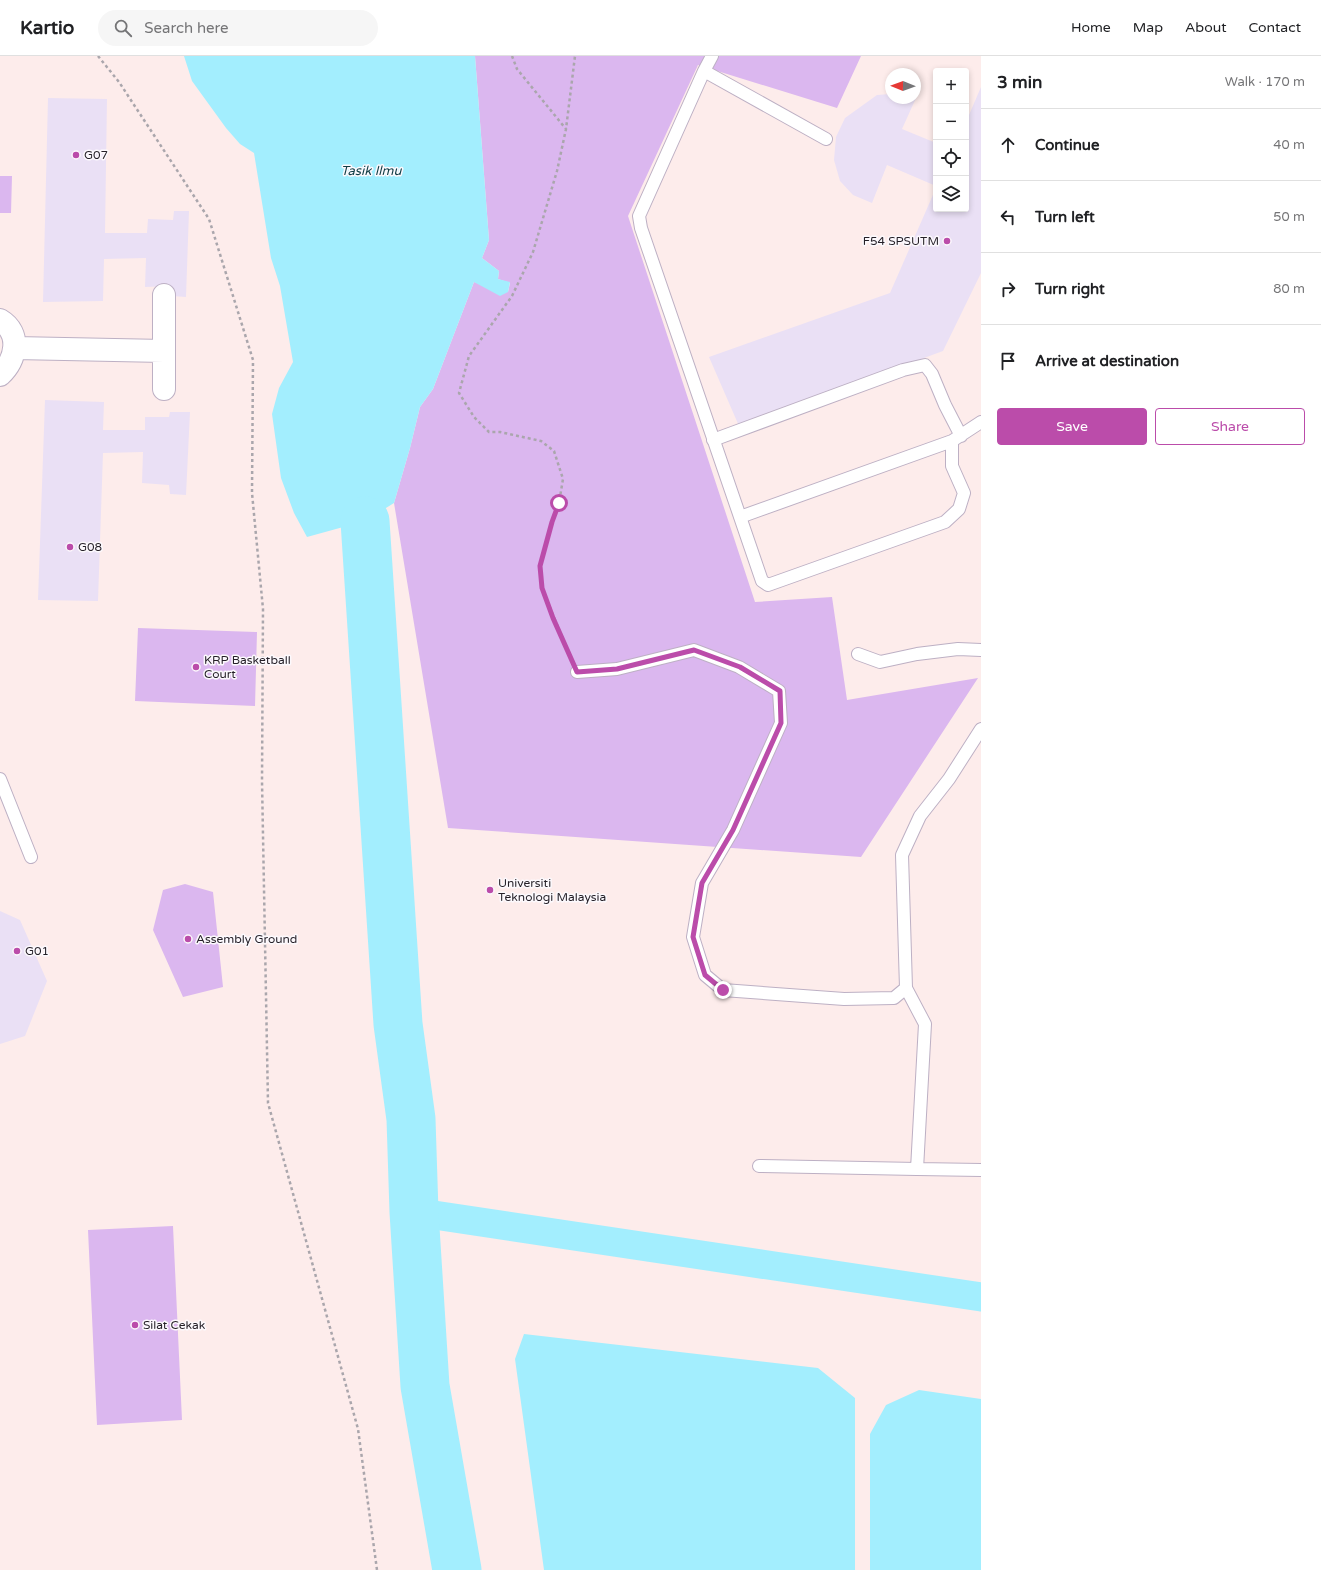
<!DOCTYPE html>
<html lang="en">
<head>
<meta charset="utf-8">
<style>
  body { margin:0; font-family:"Varela Round",sans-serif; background:#f6f6f6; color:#202124 }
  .controls { position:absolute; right:12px; top:12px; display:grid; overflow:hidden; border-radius:4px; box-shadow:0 2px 6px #0003 }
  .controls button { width:36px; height:36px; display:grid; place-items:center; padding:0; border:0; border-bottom:1px solid #e0e0e0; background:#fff; color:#202124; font:20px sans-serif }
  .compass { position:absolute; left:885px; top:12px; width:36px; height:36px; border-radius:50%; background:#fff; box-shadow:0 2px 6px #0003; rotate:271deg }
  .stop { position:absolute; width:12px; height:12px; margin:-9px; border:3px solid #bb4caa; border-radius:50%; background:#fff }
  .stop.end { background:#bb4caa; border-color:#fff; box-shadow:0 1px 4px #0008 }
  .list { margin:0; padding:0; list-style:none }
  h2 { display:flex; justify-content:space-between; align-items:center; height:52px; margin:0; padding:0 16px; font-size:17px }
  h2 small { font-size:13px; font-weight:400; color:#757577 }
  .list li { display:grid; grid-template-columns:26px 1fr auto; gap:12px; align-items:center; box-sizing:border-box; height:72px; padding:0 16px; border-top:1px solid #e0e0e0 }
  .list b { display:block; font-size:15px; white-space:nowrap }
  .list em { font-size:13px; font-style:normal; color:#757577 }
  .actions { display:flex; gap:8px; padding:12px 16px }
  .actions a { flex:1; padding:9px 0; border:1px solid #bb4caa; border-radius:4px; text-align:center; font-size:14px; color:#bb4caa }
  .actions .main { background:#bb4caa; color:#fff }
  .icon { flex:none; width:22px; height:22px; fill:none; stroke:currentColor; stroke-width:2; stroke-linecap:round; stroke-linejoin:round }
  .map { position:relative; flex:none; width:981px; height:1514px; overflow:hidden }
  header { display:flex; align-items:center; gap:24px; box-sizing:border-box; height:56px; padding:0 20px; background:#fff; border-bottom:1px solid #e0e0e0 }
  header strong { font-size:19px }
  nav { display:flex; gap:22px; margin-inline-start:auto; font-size:14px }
  .search { width:280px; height:36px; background:#f6f6f6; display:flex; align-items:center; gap:10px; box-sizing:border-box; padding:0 14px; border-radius:22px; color:#757577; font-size:15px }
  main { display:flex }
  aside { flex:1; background:#fff }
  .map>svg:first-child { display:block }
  .education { fill:#fdeceb; fill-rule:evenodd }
  .green { fill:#dbb7ef }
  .water { fill:#a3eefe }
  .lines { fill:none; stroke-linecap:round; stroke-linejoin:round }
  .canal { stroke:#a3eefe; stroke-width:29 }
  .river { stroke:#a3eefe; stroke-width:49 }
  .building { fill:#eae0f5 }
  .service-casing { stroke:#bdb0c4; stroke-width:14 }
  .minor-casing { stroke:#bdb0c4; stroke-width:24 }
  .path { stroke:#aaa6ac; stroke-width:2.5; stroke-dasharray:3 3; stroke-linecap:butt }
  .service { stroke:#fff; stroke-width:12 }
  .minor { stroke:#fff; stroke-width:22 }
  .route { stroke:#bb4caa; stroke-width:5 }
  .poi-dot { fill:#bb4caa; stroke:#fcf9fd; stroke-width:1.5 }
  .labels { text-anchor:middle; stroke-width:3; stroke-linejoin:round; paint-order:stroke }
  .poi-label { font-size:12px; fill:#241f27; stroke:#fcf9fd; text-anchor:start }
  .water-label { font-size:13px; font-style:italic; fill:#0f3d46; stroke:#fcf9fd }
</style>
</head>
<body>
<header>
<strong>Kartio</strong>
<div class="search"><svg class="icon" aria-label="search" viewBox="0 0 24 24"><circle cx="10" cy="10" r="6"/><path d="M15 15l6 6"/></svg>Search here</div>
<nav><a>Home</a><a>Map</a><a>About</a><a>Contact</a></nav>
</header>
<main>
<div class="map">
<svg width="981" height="1514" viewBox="0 0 981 1514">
  <rect width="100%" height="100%" fill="#fcf9fd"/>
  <!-- education -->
  <path class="education" d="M 0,0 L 981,0 L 981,1514 L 0,1514 ZM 936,15 L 966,15 L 966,153 L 936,153 ZM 891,18 L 915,18 L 915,42 L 891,42 Z"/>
  <!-- green -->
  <path class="green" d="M 475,0 L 861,0 L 837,52 L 698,9 L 628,160 L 755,546 L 832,541 L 847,644 L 978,622 L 861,801 L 448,772 L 394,447 L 410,392 L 420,351 L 433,333 L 474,226 L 508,236 L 510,227 L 498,223 L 499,215 L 482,202 L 489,184 Z
    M 0,120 L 12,120 L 11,157 L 0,157 Z
    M 138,572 L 257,576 L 255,650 L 135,645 Z
    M 185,828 L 213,836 L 223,931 L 183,941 L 153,874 L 163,834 Z
    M 173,1170 L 182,1364 L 97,1369 L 88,1174 Z"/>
  <!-- water -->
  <path class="water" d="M 184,0 L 475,0 L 489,184 L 482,202 L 499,215 L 498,223 L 510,226 L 508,236 L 500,240 L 474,226 L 433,333 L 420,351 L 410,392 L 394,447 L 365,465 L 307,481 L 294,457 L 281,422 L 272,358 L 279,332 L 293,306 L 280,230 L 271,202 L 254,97 L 240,88 L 226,72 L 192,25 Z
    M 524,1278 L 818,1312 L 855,1342 L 855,1514 L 544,1514 L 515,1303 Z
    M 919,1334 L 981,1343 L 981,1514 L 870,1514 L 870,1378 L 886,1349 Z"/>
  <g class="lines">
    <!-- canal -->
    <path class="canal" d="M 414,1156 L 981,1241"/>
    <!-- river -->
    <path class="river" d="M 365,465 L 398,968 L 411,1063 L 414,1156 L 425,1330 L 457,1514"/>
  </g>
  <!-- building -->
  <path class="building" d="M 981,31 L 981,217 L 943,295 L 739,370 L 709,301 L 890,237 L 936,132 L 936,153 L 966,153 L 966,66 Z
    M 891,38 L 891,42 L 916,42 L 902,73 L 936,87 L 936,130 L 887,109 L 872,147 L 853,139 L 840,125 L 834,104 L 836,81 L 845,62 L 877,39 Z
    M 48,42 L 107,43 L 105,177 L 147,177 L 148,163 L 173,164 L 174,155 L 189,155 L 186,241 L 172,240 L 170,230 L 145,231 L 146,202 L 104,203 L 103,245 L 43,246 Z
    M 45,344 L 104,346 L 103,374 L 145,374 L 145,361 L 169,361 L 170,356 L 190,356 L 186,439 L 170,438 L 169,429 L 142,427 L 143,396 L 103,397 L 98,545 L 38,544 Z
    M 0,855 L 20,864 L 47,925 L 25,980 L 0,988 Z"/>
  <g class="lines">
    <!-- service casing -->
    <g class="service-casing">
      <path id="service" d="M 712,0 L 704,15 L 639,160 L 641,172 L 762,525 L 768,529 L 945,466 L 959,453 L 964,437 L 952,410 L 952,385 L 981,366
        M 704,15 L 826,83
        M 713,384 L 903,314 L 925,309 L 932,318 L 945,349 L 961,380
        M 740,461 L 952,385
        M 858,598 L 880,606 L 917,598 L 958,593 L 981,594
        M 577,616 L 617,613 L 694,594 L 739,611 L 779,635 L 781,667 L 733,774 L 702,827 L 693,881 L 705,919 L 723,934 L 844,943 L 894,942 L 906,932 L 902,799 L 920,760 L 949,723 L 981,673
        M 0,723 L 31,801
        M 759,1110 L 917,1113 L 925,968 L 906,932
        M 917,1113 L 981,1114"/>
    </g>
    <!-- minor casing -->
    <g class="minor-casing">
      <path id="minor" d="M 0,264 C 22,277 16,304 0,319
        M 15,292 L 164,295
        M 164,333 L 164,239"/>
    </g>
    <!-- path -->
    <path class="path" d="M 98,0 L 119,26 L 209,163 L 253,304 L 252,437 L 263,553 L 262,725 L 268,1047 L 358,1373 L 377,1514
      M 512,0 L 517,13 L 566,73
      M 569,598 L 542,532 L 540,511 L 552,465 L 559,447 L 563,423 L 554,395 L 541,385 L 500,376 L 489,376 L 474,361 L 459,337 L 469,300 L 512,240 L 533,196 L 557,115 L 566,73 L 575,0"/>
    <!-- service -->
    <use href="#service" class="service"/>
    <!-- minor -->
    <use href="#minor" class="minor"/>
  </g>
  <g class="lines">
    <!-- route -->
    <path class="route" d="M 559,447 L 552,466 L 540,510 L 542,532 L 553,562 L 577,616 L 617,613 L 694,594 L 740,611 L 780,635 L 781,667 L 733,774 L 702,827 L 693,881 L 705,919 L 723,934"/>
  </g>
  <!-- markers -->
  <g class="poi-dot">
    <circle cx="76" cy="99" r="4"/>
    <circle cx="947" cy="185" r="4"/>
    <circle cx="70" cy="491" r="4"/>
    <circle cx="196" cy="611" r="4"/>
    <circle cx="490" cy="834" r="4"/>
    <circle cx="188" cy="883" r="4"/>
    <circle cx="17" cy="895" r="4"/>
    <circle cx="135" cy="1269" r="4"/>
  </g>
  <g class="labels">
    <!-- poi labels -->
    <g class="poi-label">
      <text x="84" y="103">G07</text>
      <text x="939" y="189" text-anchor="end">F54 SPSUTM</text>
      <text x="78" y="495">G08</text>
      <text x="204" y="608">KRP Basketball<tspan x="204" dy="14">Court</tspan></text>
      <text x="498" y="831">Universiti<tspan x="498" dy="14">Teknologi Malaysia</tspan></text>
      <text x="196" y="887">Assembly Ground</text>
      <text x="25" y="899">G01</text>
      <text x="143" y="1273">Silat Cekak</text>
    </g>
    <!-- water labels -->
    <g class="water-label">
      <text x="371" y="119">Tasik Ilmu</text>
    </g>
  </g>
</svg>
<div class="controls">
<button>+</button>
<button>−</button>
<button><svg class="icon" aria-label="locate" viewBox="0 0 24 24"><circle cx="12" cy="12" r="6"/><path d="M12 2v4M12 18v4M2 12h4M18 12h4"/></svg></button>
<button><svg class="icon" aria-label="layers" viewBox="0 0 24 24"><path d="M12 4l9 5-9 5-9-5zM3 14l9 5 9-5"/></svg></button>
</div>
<svg class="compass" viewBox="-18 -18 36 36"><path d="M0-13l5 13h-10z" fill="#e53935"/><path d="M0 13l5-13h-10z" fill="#757577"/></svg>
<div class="stop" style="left:559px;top:447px"></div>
<div class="stop end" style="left:723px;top:934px"></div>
</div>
<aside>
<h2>3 min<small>Walk · 170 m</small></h2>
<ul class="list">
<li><svg class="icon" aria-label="ahead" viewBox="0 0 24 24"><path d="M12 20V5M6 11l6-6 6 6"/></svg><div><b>Continue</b></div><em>40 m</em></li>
<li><svg class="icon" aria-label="left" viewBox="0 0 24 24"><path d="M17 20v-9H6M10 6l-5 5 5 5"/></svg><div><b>Turn left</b></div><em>50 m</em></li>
<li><svg class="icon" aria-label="right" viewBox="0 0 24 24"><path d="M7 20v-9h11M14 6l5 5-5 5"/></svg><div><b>Turn right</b></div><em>80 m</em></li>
<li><svg class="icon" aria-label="arrive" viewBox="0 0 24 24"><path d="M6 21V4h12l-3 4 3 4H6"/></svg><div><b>Arrive at destination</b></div></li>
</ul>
<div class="actions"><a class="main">Save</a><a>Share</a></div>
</aside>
</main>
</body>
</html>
